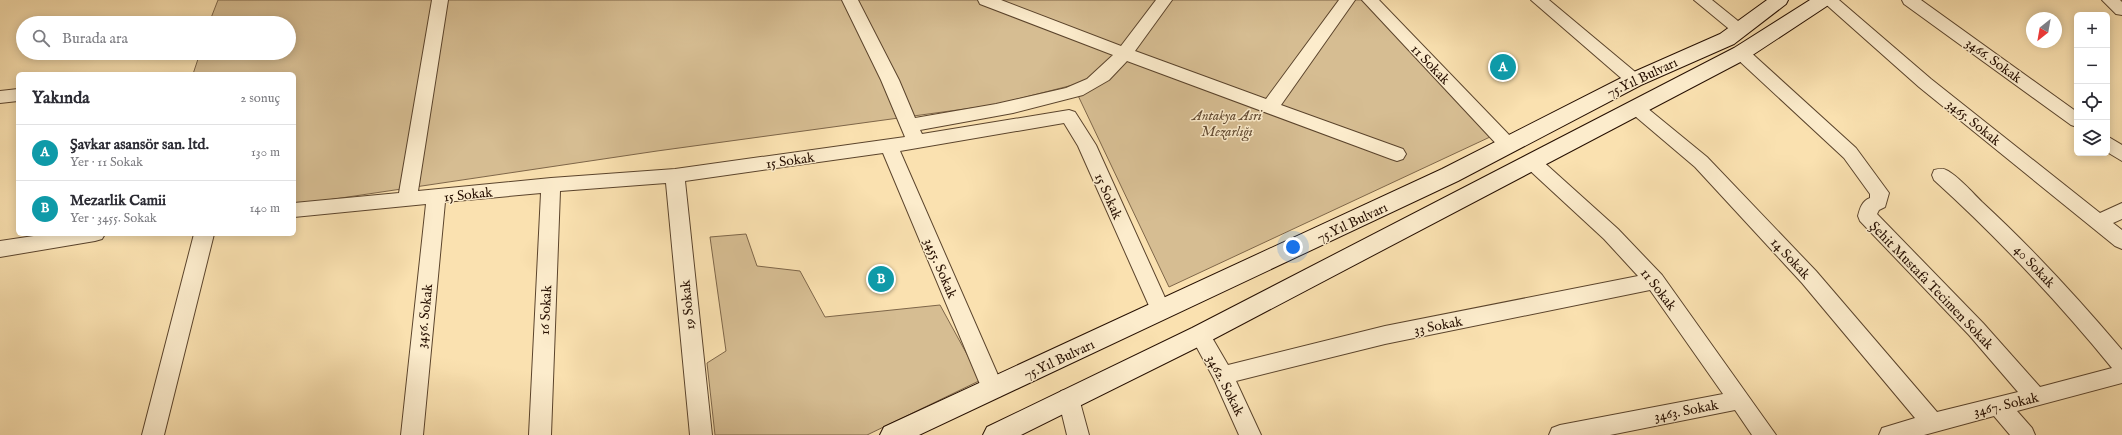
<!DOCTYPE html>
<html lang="tr">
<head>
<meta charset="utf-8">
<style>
  body { margin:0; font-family:"IM FELL English",serif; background:#f7f7f7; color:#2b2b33 }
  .controls { position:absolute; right:12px; top:12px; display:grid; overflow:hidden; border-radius:6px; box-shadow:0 2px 10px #0003 }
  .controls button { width:36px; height:36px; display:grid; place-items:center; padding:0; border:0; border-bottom:1px solid #e1e1e2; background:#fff; color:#2b2b33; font:20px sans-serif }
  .compass { position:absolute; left:2026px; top:12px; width:36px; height:36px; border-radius:50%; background:#fff; box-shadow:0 2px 10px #0003; rotate:211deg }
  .you { position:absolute; left:1293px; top:247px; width:14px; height:14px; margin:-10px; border:3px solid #fff; border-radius:50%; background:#1a73e8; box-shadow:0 0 0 6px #1a73e833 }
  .badge { display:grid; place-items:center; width:26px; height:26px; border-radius:50%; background:#8f2418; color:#fff; font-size:13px; font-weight:700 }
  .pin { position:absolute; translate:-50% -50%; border:2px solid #fff; box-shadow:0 1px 4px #0006 }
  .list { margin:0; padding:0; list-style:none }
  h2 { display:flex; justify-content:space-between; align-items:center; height:52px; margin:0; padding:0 16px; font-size:17px }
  h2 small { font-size:13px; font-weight:400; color:#7c7c81 }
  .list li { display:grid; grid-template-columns:26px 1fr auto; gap:12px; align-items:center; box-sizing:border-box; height:56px; padding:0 16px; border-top:1px solid #e1e1e2 }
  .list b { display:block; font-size:15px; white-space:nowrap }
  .list p { margin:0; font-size:13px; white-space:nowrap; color:#7c7c81 }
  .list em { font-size:13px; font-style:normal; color:#7c7c81 }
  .icon { flex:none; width:22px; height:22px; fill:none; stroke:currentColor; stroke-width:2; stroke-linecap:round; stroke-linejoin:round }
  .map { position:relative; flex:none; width:2122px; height:435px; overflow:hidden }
  .search { position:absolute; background:#fff; box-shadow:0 2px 10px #0003; left:16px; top:16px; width:280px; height:44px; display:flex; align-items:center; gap:10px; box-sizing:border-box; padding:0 14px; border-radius:22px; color:#7c7c81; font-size:15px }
  .panel { position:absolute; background:#fff; box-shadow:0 2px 10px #0003; left:16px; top:72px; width:280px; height:164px; border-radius:6px }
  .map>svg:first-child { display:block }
  .green { fill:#d6bd92; stroke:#7e6649 }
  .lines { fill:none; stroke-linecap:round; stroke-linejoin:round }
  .minor-casing { stroke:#5b442c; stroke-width:2 }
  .secondary-casing { stroke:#260f00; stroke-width:2 }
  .minor { fill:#fceccc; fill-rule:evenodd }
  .secondary { fill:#fceccc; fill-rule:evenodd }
  .labels { text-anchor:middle; stroke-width:3; stroke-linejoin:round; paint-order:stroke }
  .street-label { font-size:14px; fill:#260f00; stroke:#fceccc }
  .park-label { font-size:14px; font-style:italic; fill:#644c33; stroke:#fceccc }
</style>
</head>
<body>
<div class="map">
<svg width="2122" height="435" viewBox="0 0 2122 435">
  <rect width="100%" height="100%" fill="#fae1b0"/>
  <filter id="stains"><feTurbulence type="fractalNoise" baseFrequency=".005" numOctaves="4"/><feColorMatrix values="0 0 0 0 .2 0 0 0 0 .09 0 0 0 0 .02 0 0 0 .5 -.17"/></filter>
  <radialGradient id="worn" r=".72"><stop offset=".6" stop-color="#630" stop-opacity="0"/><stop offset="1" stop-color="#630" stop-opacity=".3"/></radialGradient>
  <!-- green -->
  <path class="green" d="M 218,0 L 1370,0 L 1490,137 L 1169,287 L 1073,85 L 994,105 L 657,151 L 294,205 L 294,74 L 193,74 L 200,53 L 289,53 L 289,23 L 209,23 Z
    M 746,234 L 757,266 L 800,271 L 825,317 L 940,305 L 981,380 L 867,435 L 715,435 L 707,363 L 726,351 L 710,237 Z"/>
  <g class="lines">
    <!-- minor casing -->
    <g class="minor-casing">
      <path id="minor" d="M 432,0 L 448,0 L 418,191 L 551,178 L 675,169 L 905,137 L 881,80 L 842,0 L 858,0 L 899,80 L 915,118 L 996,104 L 1066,88 L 1087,79 L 1113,55 L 980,4 L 978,0 L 1001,0 L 1121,46 L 1156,0 L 1172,0 L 1135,51 L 1266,99 L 1339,0 L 1355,0 L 1281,105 L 1403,149 L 1406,154 L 1403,159 L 1397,161 L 1391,159 L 1127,61 L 1109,80 L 1083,95 L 1013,113 L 920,130 L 922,134 L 1069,110 L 1075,112 L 1096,145 L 1171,311 L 1168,317 L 1161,319 L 1154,317 L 1078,146 L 1064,123 L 900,151 L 1004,389 L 1001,396 L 993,398 L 985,396 L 982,389 L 883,153 L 685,181 L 712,435 L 690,435 L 666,183 L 560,191 L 551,435 L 529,435 L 541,193 L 445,202 L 423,435 L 401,435 L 426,204 L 294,217 L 294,203 L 399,193 Z
        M 1362,0 L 1379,0 L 1514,140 L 1517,145 L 1514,150 L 1508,152 L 1502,150 Z
        M 1531,0 L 1549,0 L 1640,76 L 1643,80 L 1640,84 L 1634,86 L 1628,84 Z
        M 1694,0 L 1712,0 L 1748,29 L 1746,33 L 1740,34 L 1734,33 Z
        M 1821,0 L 1839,0 L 1931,79 L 2100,213 L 2122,203 L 2122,219 L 2113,223 L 2122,230 L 2122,249 L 2115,246 L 1919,87 Z
        M 1902,0 L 1921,0 L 2077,112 L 2077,127 L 2071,125 L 1904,4 Z
        M 2102,0 L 2120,0 L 2122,2 L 2122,15 L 2116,14 Z
        M 1741,47 L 1747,49 L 1856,148 L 1889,193 L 1885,207 L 1879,210 L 1877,214 L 1983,323 L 2040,387 L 2112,368 C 2057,301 1998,238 1934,180 L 1932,175 L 1934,170 C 1939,169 1942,168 1946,170 C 1957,175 1973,193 1982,202 C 2032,248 2078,298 2122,350 L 2122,383 L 2017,411 L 2032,428 L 2035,435 L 2010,435 L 1994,416 L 1924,435 L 1879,435 L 1882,428 L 1915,418 L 1802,283 L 1695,167 L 1629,111 L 1626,107 L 1629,103 L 1635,101 L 1641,103 L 1707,157 L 1816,271 L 1937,412 L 2018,392 L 1969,335 L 1860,221 L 1858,216 C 1860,208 1862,201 1870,198 L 1870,194 L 1844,158 L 1735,57 L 1733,53 L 1735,49 Z
        M 18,89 L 18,101 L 0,103 L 0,91 Z
        M 2107,136 L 2122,145 L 2122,161 L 2107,152 Z
        M 1532,155 L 1538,157 L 1618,229 L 1662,275 L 1776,435 L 1752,435 L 1735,410 L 1610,435 L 1549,435 L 1552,428 L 1560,425 L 1723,394 L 1650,290 L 1385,344 L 1236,381 L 1261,435 L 1239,435 L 1214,379 L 1190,335 L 1193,329 L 1200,326 L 1207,329 L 1228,365 L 1385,326 L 1638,276 L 1604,239 L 1526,167 L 1523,162 L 1526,157 Z
        M 47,234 L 105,234 L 102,239 L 95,241 L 0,257 L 0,241 Z
        M 194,234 L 214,234 L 164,435 L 142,435 Z
        M 1069,389 L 1077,391 L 1089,435 L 1067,435 L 1058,398 L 1061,391 Z"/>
    </g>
    <!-- secondary casing -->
    <g class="secondary-casing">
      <path id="secondary" d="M 1767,0 L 1788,0 L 1786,4 L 1734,44 L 1641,85 L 1458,181 L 919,435 L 880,435 L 884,427 L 1442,169 L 1627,75 L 1720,34 Z
        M 1810,0 L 1832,0 L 1830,4 L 1748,58 L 1208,342 L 1021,435 L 983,435 L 987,427 L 1192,328 L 1734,48 Z"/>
    </g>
    <!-- minor -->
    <use href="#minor" class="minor"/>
    <!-- secondary -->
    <use href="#secondary" class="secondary"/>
  </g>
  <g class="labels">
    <!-- street labels -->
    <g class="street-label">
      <text transform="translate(1994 60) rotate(36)" y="5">3466. Sokak</text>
      <text transform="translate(1431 64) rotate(46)" y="5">11 Sokak</text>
      <text transform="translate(1642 77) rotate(-25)" y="5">75.Yıl Bulvarı</text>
      <text transform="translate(1974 122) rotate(39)" y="5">3465. Sokak</text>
      <text transform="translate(790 160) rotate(-8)" y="5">15 Sokak</text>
      <text transform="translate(468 194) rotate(-6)" y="5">15 Sokak</text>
      <text transform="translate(1109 196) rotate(66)" y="5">15 Sokak</text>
      <text transform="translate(1352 222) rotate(-25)" y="5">75.Yıl Bulvarı</text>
      <text transform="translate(1791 258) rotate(47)" y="5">14 Sokak</text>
      <text transform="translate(2035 266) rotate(47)" y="5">40 Sokak</text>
      <text transform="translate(941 268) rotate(67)" y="5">3455. Sokak</text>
      <text transform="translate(1932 285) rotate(46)" y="5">Şehit Mustafa Tecimen Sokak</text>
      <text transform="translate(1659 289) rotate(52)" y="5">11 Sokak</text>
      <text transform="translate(687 305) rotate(-96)" y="5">19 Sokak</text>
      <text transform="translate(545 310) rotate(-87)" y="5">16 Sokak</text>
      <text transform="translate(424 316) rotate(-84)" y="5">3456. Sokak</text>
      <text transform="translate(1438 325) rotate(-11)" y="5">33 Sokak</text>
      <text transform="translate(1059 359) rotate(-25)" y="5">75.Yıl Bulvarı</text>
      <text transform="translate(1226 385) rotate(63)" y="5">3462. Sokak</text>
      <text transform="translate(2006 404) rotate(-13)" y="5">3467. Sokak</text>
      <text transform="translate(1686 410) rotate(-11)" y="5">3463. Sokak</text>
    </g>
    <!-- park labels -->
    <g class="park-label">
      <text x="1227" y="120">Antakya Asri<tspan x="1227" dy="16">Mezarlığı</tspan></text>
    </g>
  </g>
  <rect width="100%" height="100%" filter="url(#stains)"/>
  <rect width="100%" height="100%" fill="url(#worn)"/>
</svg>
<div class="controls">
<button>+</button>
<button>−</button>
<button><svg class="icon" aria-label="locate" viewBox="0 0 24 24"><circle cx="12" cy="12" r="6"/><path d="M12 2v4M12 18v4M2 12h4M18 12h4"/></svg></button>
<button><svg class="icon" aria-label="layers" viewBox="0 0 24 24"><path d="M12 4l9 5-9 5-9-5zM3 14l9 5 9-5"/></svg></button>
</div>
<svg class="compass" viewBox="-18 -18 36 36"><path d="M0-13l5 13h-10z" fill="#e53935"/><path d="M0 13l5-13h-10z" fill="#7c7c81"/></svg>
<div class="you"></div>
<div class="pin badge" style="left:1503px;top:67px;background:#0f9aa8">A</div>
<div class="pin badge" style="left:881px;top:279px;background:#0f9aa8">B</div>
<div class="search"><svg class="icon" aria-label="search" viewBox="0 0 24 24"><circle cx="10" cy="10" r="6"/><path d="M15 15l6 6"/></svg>Burada ara</div>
<section class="panel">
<h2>Yakında<small>2 sonuç</small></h2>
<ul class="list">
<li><span class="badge" style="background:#0f9aa8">A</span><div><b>Şavkar asansör san. ltd.</b><p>Yer · 11 Sokak</p></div><em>130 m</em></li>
<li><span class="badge" style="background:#0f9aa8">B</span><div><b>Mezarlik Camii</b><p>Yer · 3455. Sokak</p></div><em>140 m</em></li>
</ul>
</section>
</div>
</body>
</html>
